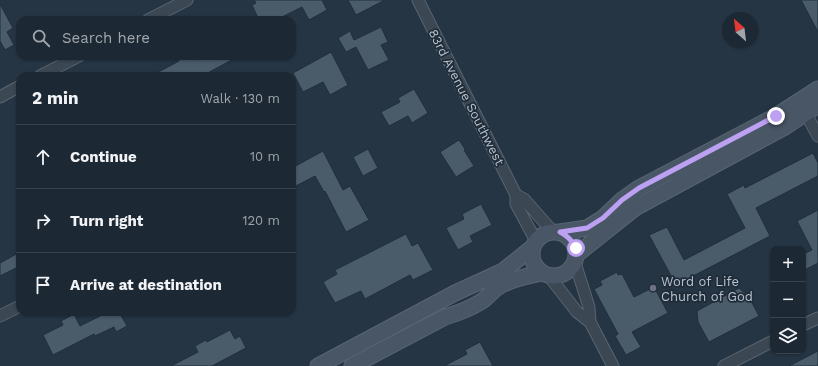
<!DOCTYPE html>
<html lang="en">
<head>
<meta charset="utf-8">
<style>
  body { margin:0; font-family:"Work Sans",sans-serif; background:#29343f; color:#f1f3f6 }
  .controls { position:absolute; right:12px; bottom:12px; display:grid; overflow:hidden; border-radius:8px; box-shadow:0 1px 3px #0004 }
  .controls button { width:36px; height:36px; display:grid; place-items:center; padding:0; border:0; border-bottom:1px solid #3a444e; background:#1c2833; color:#f1f3f6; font:20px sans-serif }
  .compass { position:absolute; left:722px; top:12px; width:36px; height:36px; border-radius:50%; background:#1c2833; box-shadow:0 1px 3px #0004; rotate:332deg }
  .stop { position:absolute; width:12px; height:12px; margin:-9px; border:3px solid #bca0f2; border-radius:50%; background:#fff }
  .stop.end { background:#bca0f2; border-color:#fff; box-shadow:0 1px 4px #0008 }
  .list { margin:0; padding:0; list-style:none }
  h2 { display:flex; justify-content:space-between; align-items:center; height:52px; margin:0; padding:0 16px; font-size:17px }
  h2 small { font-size:13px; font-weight:400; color:#a0a6ac }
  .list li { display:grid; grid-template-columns:26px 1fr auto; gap:12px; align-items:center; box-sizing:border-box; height:64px; padding:0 16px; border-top:1px solid #3a444e }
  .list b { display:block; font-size:15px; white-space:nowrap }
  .list em { font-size:13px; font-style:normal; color:#a0a6ac }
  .icon { flex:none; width:22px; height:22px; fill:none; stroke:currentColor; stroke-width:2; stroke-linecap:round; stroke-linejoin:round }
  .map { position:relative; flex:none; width:818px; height:366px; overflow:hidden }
  .search { position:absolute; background:#1c2833; box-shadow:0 1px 3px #0004; left:16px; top:16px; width:280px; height:44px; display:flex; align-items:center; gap:10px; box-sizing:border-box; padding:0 14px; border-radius:12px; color:#a0a6ac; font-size:15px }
  .panel { position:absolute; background:#1c2833; box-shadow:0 1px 3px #0004; left:16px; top:72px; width:280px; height:244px; border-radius:12px }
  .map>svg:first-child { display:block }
  .building { fill:#4a5b6a; stroke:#212e3b }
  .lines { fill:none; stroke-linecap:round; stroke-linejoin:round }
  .minor-casing { stroke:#596571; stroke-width:13 }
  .secondary-casing { stroke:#596571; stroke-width:17 }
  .minor { stroke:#3b4753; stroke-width:11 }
  .secondary { stroke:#495666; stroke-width:15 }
  .route { stroke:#bca0f2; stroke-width:5 }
  .worship-dot { fill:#6b7280; stroke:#1f2c39; stroke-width:1.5 }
  .labels { text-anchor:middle; stroke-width:3.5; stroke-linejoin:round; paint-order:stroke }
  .street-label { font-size:13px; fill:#b8c2cd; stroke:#1f2c39 }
  .poi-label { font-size:13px; fill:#b8c2cd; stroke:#1f2c39; text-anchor:start }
</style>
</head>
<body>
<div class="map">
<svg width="818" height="366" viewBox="0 0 818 366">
  <rect width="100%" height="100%" fill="#263544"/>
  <!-- building -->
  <path class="building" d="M 254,0 L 322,0 L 327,10 L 309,20 L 302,7 L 276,20 L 259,20 L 252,5 L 256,3 Z
    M 348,0 L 385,0 L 356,15 Z
    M 801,0 L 818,0 L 818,32 Z
    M 0,4 L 13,28 L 7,32 L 14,45 L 5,50 L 0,41 Z
    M 381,27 L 388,42 L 381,45 L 389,60 L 368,70 L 356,47 L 346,52 L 338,38 L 350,31 L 354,40 Z
    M 331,52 L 348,85 L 330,95 L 323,82 L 303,92 L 293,73 Z
    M 176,56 L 197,56 L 199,60 L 206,56 L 239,56 L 202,76 L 151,76 L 179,61 Z
    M 414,89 L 428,113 L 412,123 L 408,116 L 389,126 L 381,112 L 400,102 L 398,98 Z
    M 459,140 L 465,149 L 464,150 L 474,166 L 456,177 L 440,152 Z
    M 368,149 L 378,168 L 363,176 L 353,157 Z
    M 323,151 L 343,190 L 350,186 L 369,220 L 346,232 L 325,191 L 324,192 L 315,176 L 292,188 L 292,168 Z
    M 813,153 L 818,163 L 818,176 L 756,208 L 770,236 L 676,285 L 649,235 L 667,227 L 684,260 L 745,228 L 727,194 L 744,185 L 745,188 Z
    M 481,204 L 492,225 L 470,236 L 473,242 L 458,250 L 446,228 L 464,219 L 462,214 Z
    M 818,210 L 818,263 L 803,271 L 803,254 L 812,250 L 797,221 Z
    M 406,234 L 412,246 L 418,243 L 433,270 L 413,280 L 410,275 L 365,299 L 361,291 L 335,303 L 323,282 L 337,274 L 335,270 Z
    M 20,252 L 20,266 L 0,276 L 0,263 Z
    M 617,272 L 618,275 L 622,274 L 634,297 L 654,287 L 668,313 L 632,332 L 641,347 L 626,355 L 615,336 L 618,334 L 594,289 L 602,285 L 600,281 Z
    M 739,288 L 749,297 L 759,316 L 709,342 L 698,322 L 697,311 Z
    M 98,312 L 119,312 L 127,326 L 116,332 L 114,327 L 95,336 L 94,334 L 53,355 L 43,335 L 63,325 L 61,321 L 74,314 L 80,326 L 100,316 Z
    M 230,330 L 235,339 L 240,336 L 246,348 L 212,366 L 171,366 L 198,352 L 195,346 L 206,340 L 207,342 Z
    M 480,342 L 493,366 L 444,366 L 467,354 L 465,350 Z
    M 818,351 L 818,366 L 789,366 Z"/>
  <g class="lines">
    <!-- minor casing -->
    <g class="minor-casing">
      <path id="minor" d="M 418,0 L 516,195 L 516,204 L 536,241
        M 148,20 L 187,0
        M 40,76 L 79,56
        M 0,97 L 20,86
        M 806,114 L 818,136
        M 516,195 L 524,199 L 553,232
        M 575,263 L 589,307 L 590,322 L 613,366
        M 549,276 L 577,312 L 590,322
        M 0,316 L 20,306
        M 803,325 L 818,318
        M 724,366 L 773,341"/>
    </g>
    <!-- secondary casing -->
    <g class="secondary-casing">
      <path id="secondary" d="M532 254a22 22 0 1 1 44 0a22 22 0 1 1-44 0Z
        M 560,232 L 587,228 L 603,218 L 622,200 L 639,188 L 776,116 L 818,89
        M 576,255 L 635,208 L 785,127 L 818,105
        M 318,366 L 455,293 L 503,271 L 533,247
        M 352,366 L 445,317 C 458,313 470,309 482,301 C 488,297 492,291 498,287 C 512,279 527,276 542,273"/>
    </g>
    <!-- minor -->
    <use href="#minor" class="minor"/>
    <!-- secondary -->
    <use href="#secondary" class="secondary"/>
  </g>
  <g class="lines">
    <!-- route -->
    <path class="route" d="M 576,248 C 572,240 568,236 560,232 L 587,228 L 603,218 L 622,200 L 639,188 L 776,116"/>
  </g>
  <!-- markers -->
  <circle class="worship-dot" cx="653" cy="288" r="4"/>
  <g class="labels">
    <!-- street labels -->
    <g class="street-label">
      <text transform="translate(467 97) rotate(63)" y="5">83rd Avenue Southwest</text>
    </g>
    <!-- poi labels -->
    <g class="poi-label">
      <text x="661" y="286">Word of Life<tspan x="661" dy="15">Church of God</tspan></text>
    </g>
  </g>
</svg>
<div class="controls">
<button>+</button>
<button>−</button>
<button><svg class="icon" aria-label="layers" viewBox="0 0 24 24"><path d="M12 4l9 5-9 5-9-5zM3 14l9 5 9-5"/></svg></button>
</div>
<svg class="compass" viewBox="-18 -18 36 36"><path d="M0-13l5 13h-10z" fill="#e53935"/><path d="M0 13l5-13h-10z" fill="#a0a6ac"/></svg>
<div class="stop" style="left:576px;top:248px"></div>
<div class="stop end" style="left:776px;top:116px"></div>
<div class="search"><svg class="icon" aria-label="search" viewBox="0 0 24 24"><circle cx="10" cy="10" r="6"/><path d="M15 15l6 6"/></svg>Search here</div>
<section class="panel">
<h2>2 min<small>Walk · 130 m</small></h2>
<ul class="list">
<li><svg class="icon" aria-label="ahead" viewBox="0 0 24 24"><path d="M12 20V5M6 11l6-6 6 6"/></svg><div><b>Continue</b></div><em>10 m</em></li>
<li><svg class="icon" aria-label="right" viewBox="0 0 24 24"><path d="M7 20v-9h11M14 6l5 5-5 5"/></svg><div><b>Turn right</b></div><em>120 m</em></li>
<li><svg class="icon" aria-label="arrive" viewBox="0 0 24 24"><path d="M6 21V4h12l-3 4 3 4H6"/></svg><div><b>Arrive at destination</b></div></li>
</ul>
</section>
</div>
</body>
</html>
